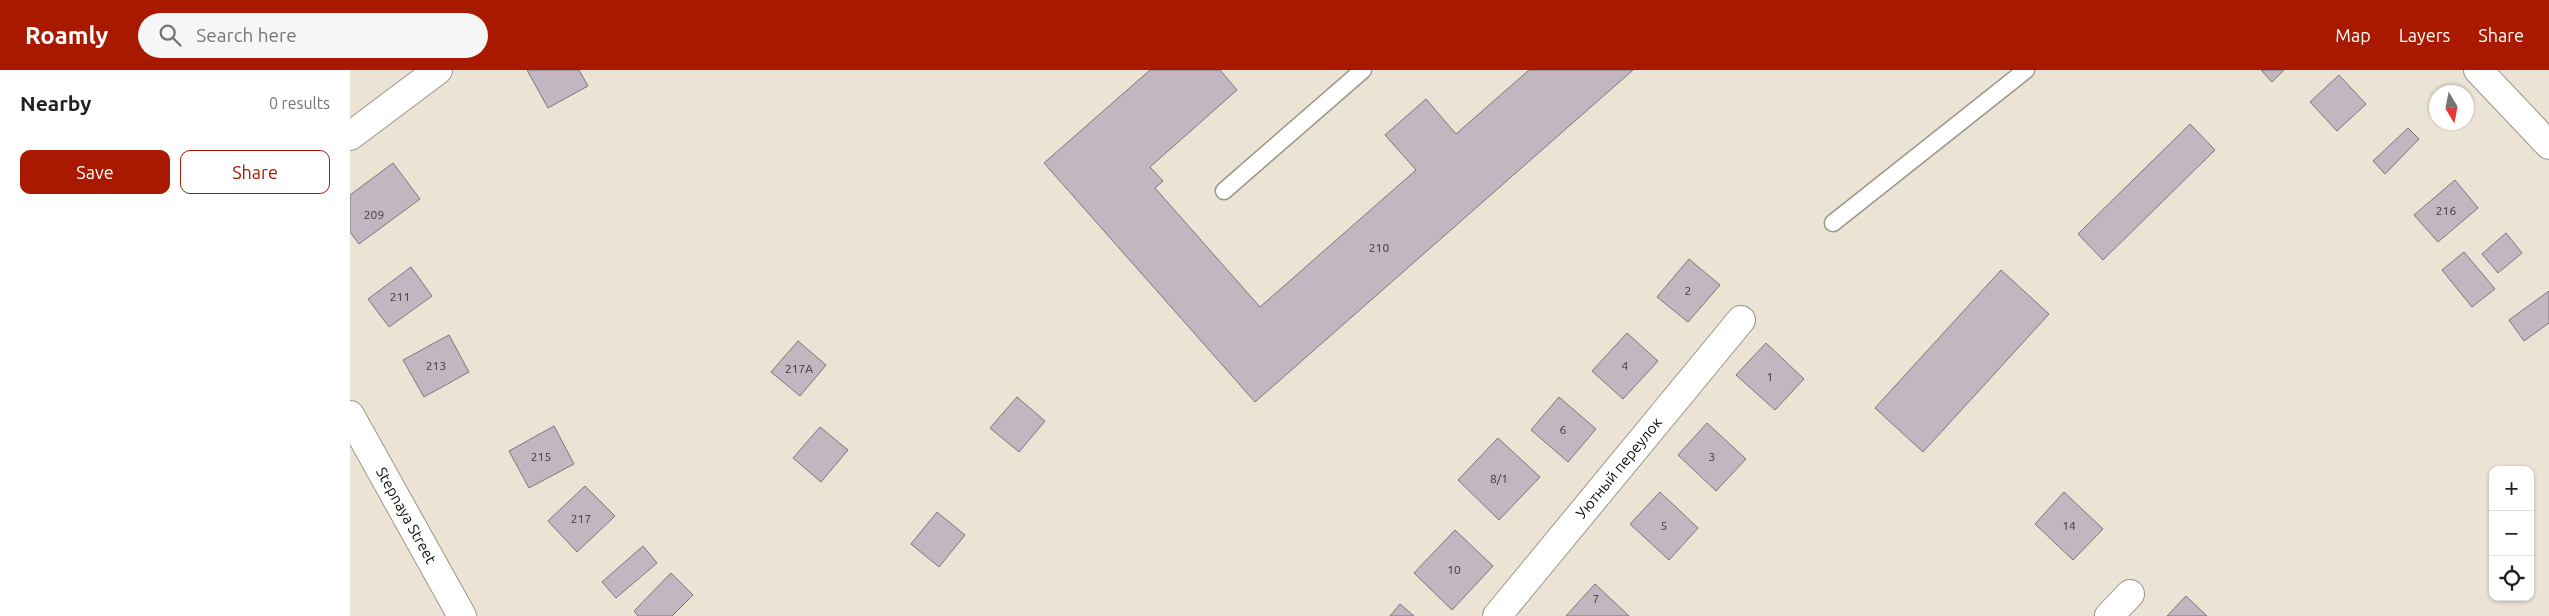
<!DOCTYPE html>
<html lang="en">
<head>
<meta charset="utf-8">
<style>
  body { margin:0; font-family:Ubuntu,sans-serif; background:#f6f6f6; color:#202124 }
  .controls { position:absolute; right:15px; bottom:15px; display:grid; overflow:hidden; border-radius:10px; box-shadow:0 1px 4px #0004 }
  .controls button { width:45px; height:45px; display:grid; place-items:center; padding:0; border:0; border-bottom:1px solid #e0e0e0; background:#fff; color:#202124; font:25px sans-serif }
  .compass { position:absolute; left:2079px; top:15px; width:45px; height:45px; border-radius:50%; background:#fff; box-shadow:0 1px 4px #0004; rotate:170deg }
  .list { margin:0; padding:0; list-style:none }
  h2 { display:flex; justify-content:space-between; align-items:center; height:65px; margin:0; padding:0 20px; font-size:21px }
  h2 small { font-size:16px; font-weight:400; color:#757577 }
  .actions { display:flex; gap:10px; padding:15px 20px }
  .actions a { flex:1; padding:11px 0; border:1px solid #a91900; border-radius:10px; text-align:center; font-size:18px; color:#a91900 }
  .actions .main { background:#a91900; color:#fff }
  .icon { flex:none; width:28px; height:28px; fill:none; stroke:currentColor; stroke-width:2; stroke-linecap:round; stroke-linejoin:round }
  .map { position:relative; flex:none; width:2199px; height:546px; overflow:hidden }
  header { display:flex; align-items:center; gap:30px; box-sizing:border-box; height:70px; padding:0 25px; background:#a91900; color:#fff }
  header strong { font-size:24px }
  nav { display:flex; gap:28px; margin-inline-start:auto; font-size:18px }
  .search { width:350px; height:45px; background:#f6f6f6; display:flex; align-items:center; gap:12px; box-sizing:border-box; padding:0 18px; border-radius:28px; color:#757577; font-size:19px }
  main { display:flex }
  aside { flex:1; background:#fff }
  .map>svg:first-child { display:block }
  .building { fill:#c3b6c1; stroke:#7f737d }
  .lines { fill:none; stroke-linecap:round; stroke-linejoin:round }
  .lane-casing { stroke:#9c9687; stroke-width:19 }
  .street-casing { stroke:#9c9687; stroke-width:30 }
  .secondary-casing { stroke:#9c9687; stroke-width:30 }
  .lane { stroke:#fff; stroke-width:16 }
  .street { stroke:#fff; stroke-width:28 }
  .secondary { stroke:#fff; stroke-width:28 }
  .labels { text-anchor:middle; stroke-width:5; stroke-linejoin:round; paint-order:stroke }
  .number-label { font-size:12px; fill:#3b3636 }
  .street-label { font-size:15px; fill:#0e0c07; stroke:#f8f1e2 }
</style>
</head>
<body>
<header>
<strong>Roamly</strong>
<div class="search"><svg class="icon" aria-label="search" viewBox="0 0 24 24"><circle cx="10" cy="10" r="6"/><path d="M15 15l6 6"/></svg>Search here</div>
<nav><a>Map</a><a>Layers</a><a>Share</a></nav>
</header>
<main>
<aside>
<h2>Nearby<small>0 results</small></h2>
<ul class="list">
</ul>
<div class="actions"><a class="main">Save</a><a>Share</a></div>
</aside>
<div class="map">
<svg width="2199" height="546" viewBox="0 0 2199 546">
  <rect width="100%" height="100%" fill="#ebe4d5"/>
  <!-- building -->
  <path class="building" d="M 177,0 L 229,0 L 238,16 L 198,38 Z
    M 800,0 L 870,0 L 887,20 L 800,97 L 813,111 L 805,118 L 910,237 L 1066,100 L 1035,65 L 1076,29 L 1106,64 L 1179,0 L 1283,0 L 905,332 L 694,93 Z
    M 1911,0 L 1934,0 L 1922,12 Z
    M 1989,5 L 2016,34 L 1987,61 L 1960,32 Z
    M 1840,54 L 1865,80 L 1753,190 L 1728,164 Z
    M 2058,58 L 2069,69 L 2035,104 L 2023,91 Z
    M 43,93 L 70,129 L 9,174 L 0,162 L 0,125 Z
    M 2105,110 L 2128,138 L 2088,172 L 2064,145 Z
    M 2156,163 L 2172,183 L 2148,203 L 2132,184 Z
    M 2114,182 L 2145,219 L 2122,237 L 2092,200 Z
    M 1339,189 L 1370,215 L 1338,252 L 1307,227 Z
    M 61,197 L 82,226 L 39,257 L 18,229 Z
    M 1651,200 L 1699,244 L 1573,382 L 1525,338 Z
    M 2199,221 L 2199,253 L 2174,271 L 2159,250 Z
    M 1277,263 L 1308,291 L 1273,329 L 1242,301 Z
    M 99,265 L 119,302 L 74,327 L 53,290 Z
    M 448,271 L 476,295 L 450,326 L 421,302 Z
    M 1416,273 L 1454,309 L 1425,340 L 1386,305 Z
    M 667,327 L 695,351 L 669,382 L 640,358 Z
    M 1209,327 L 1246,359 L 1218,392 L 1181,360 Z
    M 1357,353 L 1396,389 L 1366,421 L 1328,385 Z
    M 204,356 L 224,394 L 179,418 L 159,381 Z
    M 470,357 L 498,380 L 471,412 L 443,388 Z
    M 1148,368 L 1190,407 L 1149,450 L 1108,410 Z
    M 235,416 L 265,446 L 227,482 L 198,451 Z
    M 1310,422 L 1348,458 L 1319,490 L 1280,454 Z
    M 1714,422 L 1753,459 L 1723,490 L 1685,454 Z
    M 587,442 L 615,465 L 589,497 L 561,474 Z
    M 1105,460 L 1143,496 L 1102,540 L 1064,503 Z
    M 293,476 L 307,493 L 266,528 L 252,512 Z
    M 321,503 L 343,525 L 322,546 L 288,546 L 284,541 Z
    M 1245,514 L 1279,546 L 1216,546 Z
    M 1836,526 L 1857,546 L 1817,546 Z
    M 1050,534 L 1064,546 L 1040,546 Z"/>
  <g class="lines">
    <!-- lane casing -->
    <g class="lane-casing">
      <path id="lane" d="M 874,121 L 1013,0
        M 1483,153 L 1676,0"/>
    </g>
    <!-- street casing -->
    <g class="street-casing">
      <g id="street">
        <path d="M 0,66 L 88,0"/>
        <path id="s1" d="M 0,345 L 112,546"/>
        <path id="s2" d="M 1147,546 L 1391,250"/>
        <path d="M 1759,546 L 1780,524"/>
      </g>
    </g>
    <!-- secondary casing -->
    <g class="secondary-casing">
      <path id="secondary" d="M 2128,0 L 2199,75"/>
    </g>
    <!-- lane -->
    <use href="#lane" class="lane"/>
    <!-- street -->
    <use href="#street" class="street"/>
    <!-- secondary -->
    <use href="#secondary" class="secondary"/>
  </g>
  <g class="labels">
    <!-- number labels -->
    <g class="number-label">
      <text x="2096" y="145">216</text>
      <text x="24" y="149">209</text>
      <text x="1029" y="182">210</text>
      <text x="1338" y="225">2</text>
      <text x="50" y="231">211</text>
      <text x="86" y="300">213</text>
      <text x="1275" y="300">4</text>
      <text x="449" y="303">217А</text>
      <text x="1420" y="311">1</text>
      <text x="1213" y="364">6</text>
      <text x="191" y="391">215</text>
      <text x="1362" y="391">3</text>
      <text x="1149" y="413">8/1</text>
      <text x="231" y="453">217</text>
      <text x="1314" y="460">5</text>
      <text x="1719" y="460">14</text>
      <text x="1104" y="504">10</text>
      <text x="1246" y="533">7</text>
    </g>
    <!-- street labels -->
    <g class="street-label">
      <text dy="5" stroke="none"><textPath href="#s2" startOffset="192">Уютный переулок</textPath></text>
      <text dy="5" stroke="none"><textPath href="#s1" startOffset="115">Stepnaya Street</textPath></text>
    </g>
  </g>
</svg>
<div class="controls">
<button>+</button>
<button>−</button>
<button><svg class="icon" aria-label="locate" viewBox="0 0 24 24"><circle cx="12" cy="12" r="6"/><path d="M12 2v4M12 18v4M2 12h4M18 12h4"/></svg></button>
</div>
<svg class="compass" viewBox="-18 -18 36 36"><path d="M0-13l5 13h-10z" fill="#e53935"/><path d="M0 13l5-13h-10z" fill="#757577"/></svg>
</div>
</main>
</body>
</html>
